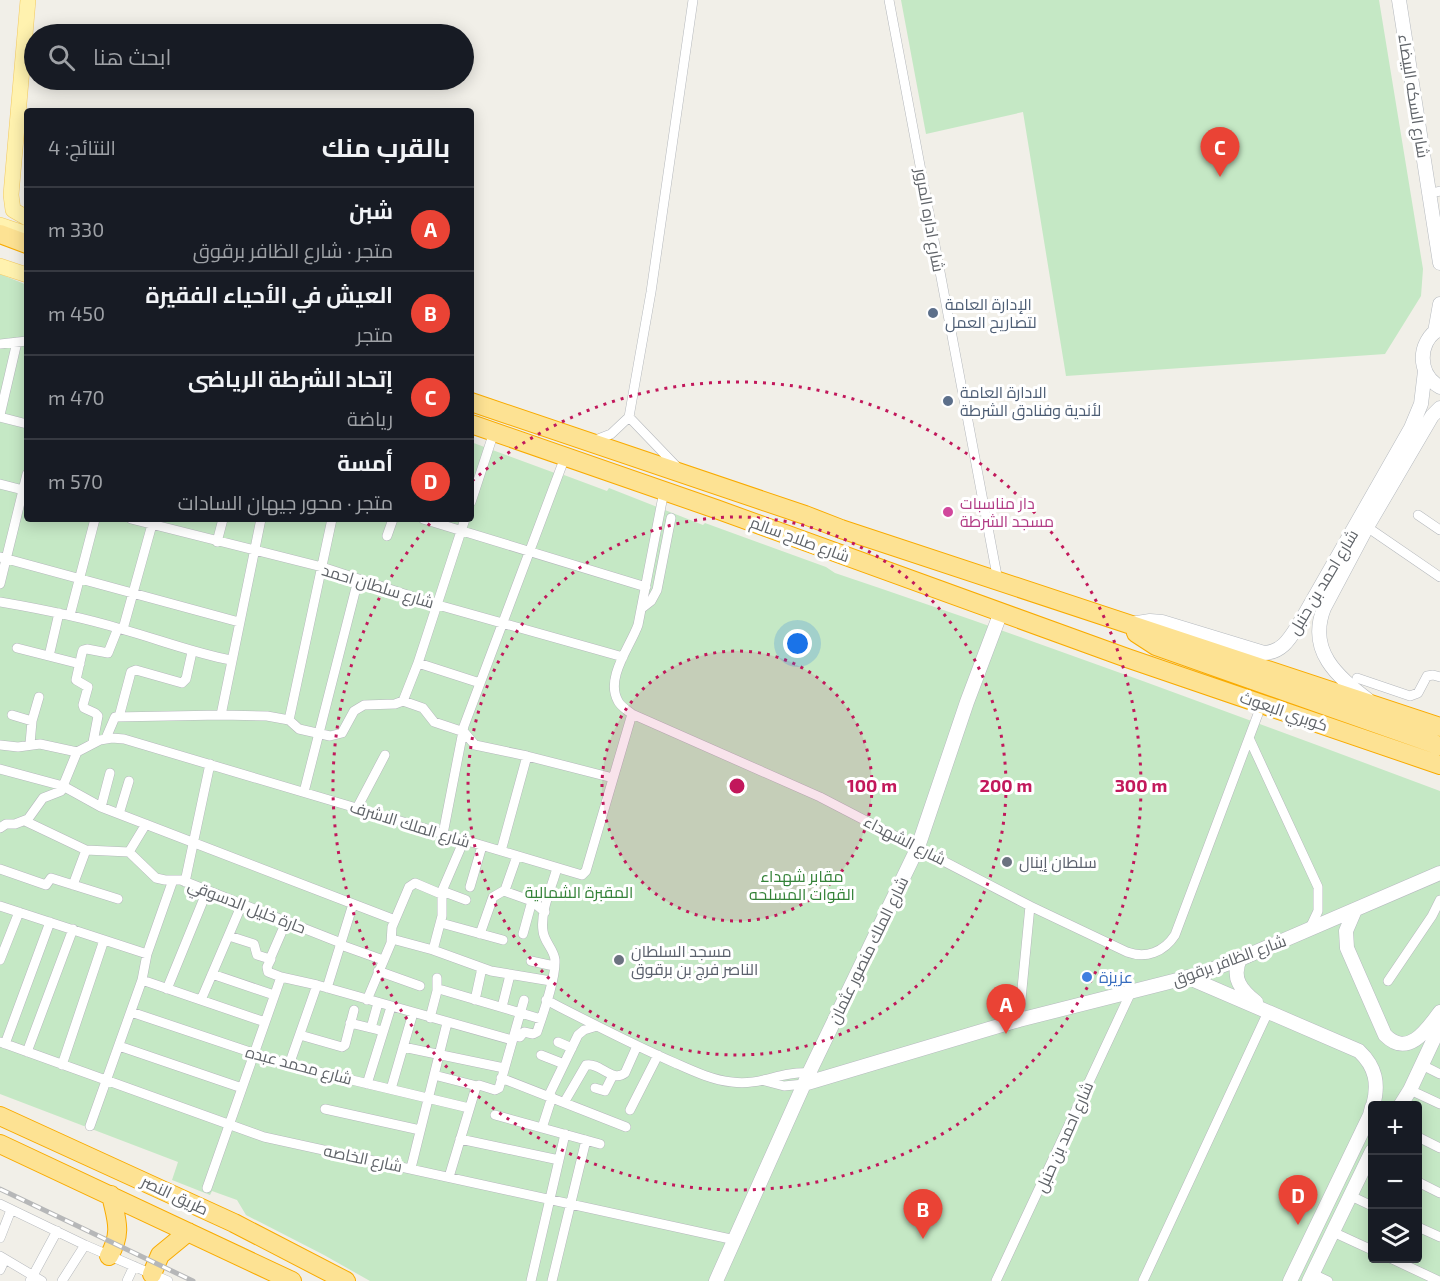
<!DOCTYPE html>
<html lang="ar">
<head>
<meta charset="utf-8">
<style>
  body { margin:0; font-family:"Exo 2",Cairo,sans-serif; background:#242831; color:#f1f3f6; direction:rtl }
  .controls { position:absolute; right:18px; bottom:18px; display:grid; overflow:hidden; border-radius:6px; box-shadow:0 3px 15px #0003 }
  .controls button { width:54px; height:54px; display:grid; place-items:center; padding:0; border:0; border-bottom:2px solid #363941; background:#171b24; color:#f1f3f6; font:30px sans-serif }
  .you { position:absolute; left:798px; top:644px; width:21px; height:21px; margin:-15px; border:4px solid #fff; border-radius:50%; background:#1a73e8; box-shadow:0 0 0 9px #1a73e833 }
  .badge { display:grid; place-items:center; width:39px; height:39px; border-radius:50%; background:#ea4335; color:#fff; font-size:20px; font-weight:700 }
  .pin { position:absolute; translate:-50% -50px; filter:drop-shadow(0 2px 3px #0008) }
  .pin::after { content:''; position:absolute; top:32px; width:21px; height:18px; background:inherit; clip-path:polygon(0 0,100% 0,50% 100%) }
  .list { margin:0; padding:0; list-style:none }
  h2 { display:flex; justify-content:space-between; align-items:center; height:78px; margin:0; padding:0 24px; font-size:26px }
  h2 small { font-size:20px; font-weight:400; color:#9ea1a6 }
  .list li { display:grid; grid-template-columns:39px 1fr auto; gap:18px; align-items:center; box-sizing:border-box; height:84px; padding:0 24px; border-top:2px solid #363941 }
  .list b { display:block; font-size:22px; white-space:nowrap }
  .list p { margin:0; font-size:20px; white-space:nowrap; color:#9ea1a6 }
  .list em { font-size:20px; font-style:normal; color:#9ea1a6 }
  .icon { flex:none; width:33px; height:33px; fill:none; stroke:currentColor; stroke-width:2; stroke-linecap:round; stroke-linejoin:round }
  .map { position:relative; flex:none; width:1440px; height:1281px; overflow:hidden; direction:ltr }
  .search { position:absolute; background:#171b24; box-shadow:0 3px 15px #0003; left:24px; top:24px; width:450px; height:66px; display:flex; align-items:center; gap:15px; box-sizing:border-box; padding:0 21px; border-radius:33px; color:#9ea1a6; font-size:22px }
  .panel { position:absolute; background:#171b24; box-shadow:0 3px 15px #0003; left:24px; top:108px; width:450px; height:414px; border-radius:6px; direction:rtl }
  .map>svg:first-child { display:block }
  .green { fill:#c5e8c5; fill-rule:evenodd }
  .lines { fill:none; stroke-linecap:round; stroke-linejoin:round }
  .street-casing { stroke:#b5b8bc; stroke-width:10 }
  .secondary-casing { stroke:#b6babf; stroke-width:15 }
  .primary-casing { stroke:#f2c960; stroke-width:16 }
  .highway-casing { stroke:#f9ab00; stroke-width:20 }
  .street { stroke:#fff; stroke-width:9 }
  .secondary { stroke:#fff; stroke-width:14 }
  .primary { stroke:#fff2af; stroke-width:15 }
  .highway { stroke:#fde293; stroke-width:18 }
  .rail-casing { stroke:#b6b7b8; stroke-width:5 }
  .rail { stroke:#fff; stroke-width:3; stroke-dasharray:9; stroke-linecap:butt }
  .ring { fill:none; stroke:#c2185b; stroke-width:3; stroke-dasharray:3 6 }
  .service-dot { fill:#5c6f8a; stroke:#fff; stroke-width:2 }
  .hotel-dot { fill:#d1479c; stroke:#fff; stroke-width:2 }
  .worship-dot { fill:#6b7280; stroke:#fff; stroke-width:2 }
  .shop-dot { fill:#3f7fe0; stroke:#fff; stroke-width:2 }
  .labels { text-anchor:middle; stroke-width:6; stroke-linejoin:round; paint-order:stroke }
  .street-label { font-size:16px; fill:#5f6368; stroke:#fff }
  .service-label { font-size:16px; fill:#4e5e75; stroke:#fff; text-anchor:start }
  .hotel-label { font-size:16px; fill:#b23c85; stroke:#fff; text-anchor:start }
  .worship-label { font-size:16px; fill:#5b616d; stroke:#fff; text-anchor:start }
  .park-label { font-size:16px; fill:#348238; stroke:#fff }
  .shop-label { font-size:16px; fill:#366cbe; stroke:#fff; text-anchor:start }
  .centre { fill:#c2185b; stroke:#fff; stroke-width:3 }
  .ring-label { font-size:18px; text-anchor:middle; font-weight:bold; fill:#c2185b; stroke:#fff; stroke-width:6; stroke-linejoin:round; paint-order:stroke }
</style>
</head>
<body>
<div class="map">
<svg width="1440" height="1281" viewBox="0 0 1440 1281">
  <rect width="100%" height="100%" fill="#f1efe8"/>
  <!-- green -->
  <path class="green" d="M 901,0 L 1379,0 L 1423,269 L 1421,296 L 1385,354 L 1066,376 L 1023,112 L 926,134 Z
    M 0,274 L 27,285 L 27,519 L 471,519 L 471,442 L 563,476 L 564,475 L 607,491 L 609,488 L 703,525 L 705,523 L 826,567 L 835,573 C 1038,641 1239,716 1440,791 L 1440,1281 L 370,1281 L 324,1255 L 246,1215 L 237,1200 L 212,1191 L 210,1195 L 172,1180 L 178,1162 L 0,1094 ZM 1372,1106 L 1418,1106 L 1418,1258 L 1372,1258 Z"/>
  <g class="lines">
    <!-- street casing -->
    <g class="street-casing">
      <path id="street" d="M 889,0 L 998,581
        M 1436,192 L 1440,191
        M 0,344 L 27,341
        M 0,415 L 17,342
        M 0,417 L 27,424
        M 629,417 L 677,467
        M 593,441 L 611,434 L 629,417 L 651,292 L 693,0
        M 0,484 L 27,491
        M 664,491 L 638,625 C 630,647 605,678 618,701 C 620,706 627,710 632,714 L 820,797 L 1030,906 L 1127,952 C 1146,959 1164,952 1175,935 L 1258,714
        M 471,502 L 494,432
        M 1418,515 L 1440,530
        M 131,519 L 322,567 L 438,605 L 623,657
        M 423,519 L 646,587
        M 1367,527 L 1440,577
        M 387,536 L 393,519
        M 217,542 L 223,519
        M 0,557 L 239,622
        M 0,584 L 27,474
        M 0,602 C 41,609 81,617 121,629 C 158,639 193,653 231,660
        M 642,608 L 651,601 L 657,590 L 671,518
        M 70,615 L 95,519
        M 123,629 L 153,521
        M 17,648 L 80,664
        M 49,656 L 59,613
        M 418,663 L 480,683
        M 1357,678 L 1410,696 L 1418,693 L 1427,676 L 1433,675 L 1440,677
        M 403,701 L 423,708 L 434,722 L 464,732 L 475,745 L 527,756 L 613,778
        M 403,701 L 418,663 L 465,519
        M 12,715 L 32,721
        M 221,715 L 261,519
        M 119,717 L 131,672 L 136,670 L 182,683 L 186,679 L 192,652
        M 289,720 L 332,519
        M 106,738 L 115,717 L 221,715 L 267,716 L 289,720 L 299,729 L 330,736 L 342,733 L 354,711 L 364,705 L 395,704 L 403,701
        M 1249,738 L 1318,887 L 1318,911 L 1310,928
        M 93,742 L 98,716 L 95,713 L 84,708 L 83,705 L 88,687 L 76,680 L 82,653 L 83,650 L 87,649 L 108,653 L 118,628
        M 30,744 L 32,721 L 39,697
        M 0,745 L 18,747 L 40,744 L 77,752
        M 77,752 L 100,740 L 112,738 L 124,739 L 582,875 L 586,871 L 632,714
        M 0,769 L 63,786 L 101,807 L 395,920
        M 304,792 L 358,580
        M 101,807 L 110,773
        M 357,808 L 385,755
        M 119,814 L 129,781
        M 25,821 L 86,850 L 129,852 L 156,878 L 165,880 L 181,880 L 341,943
        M 0,828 L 6,824 L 15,824 L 28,819 L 43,798 L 61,791 L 77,752
        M 443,834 L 464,726 L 565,457
        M 501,851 L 527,756
        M 129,852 L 146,824
        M 0,869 L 46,885 L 51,878 L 118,899
        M 185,882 L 210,764
        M 73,885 L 86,850
        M 470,887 L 482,846
        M 442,891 L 466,900
        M 504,891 L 532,901 L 545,912
        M 0,906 L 147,954
        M 441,923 L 503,940
        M 480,934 L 493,897 L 505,890 L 517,856
        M 523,934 L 532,901
        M 229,936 L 254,944 L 257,955 L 270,959 L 286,922
        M 392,939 L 433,950 L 491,971 L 551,981
        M 341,945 L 383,960
        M 433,950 L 442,916 L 442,891 L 464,840
        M 0,960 L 19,912
        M 531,961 L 554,966
        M 378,971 L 420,986
        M 212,974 L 274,995
        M 281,977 L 317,985 L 512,1040
        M 437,978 L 437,991
        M 142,980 L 265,1022
        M 1388,981 L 1432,916 L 1440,900
        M 327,988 L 353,904
        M 167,989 L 207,891
        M 201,1000 L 242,904
        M 367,1000 L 391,943 L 392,927 L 409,887 L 415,883 L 441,894
        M 475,1000 L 482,968
        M 546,1000 C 589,1022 631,1044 675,1063 C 693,1071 712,1080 732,1082 C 761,1086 780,1071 809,1073
        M 502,1007 L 510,975
        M 131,1012 L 289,1065 L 469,1108
        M 430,1018 L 437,991 L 439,989 L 541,1019
        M 1019,1020 L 1030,906
        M 350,1023 L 383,1031
        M 371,1028 L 378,1003
        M 300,1035 L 342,1047 L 345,1045 L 354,1010
        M 514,1036 L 520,1037 L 524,1032 L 533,1034 L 537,1032 C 543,1014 556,978 555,960 C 554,949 544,942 543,931 C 540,911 552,887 557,868
        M 0,1042 L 264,1137 L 735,1240
        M 558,1042 L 572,1048
        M 5,1044 L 50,922
        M 119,1046 L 242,1088
        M 403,1047 L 504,1068
        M 27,1052 L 73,929
        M 541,1055 L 564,1064
        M 62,1065 L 104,940
        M 289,1065 L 317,985
        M 1422,1065 L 1440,1074
        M 434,1075 L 477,1086
        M 501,1078 L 626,1127
        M 765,1081 L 784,1086 L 804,1084
        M 367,1084 L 391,1007
        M 595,1088 L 605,1091 L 613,1075
        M 391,1089 L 413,1013
        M 1410,1090 L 1440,1104
        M 549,1095 L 578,1035 L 584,1030 L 597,1026
        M 565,1101 L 586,1065 C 600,1062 612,1083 625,1073 L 637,1046
        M 325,1109 L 420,1130
        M 630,1110 L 658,1055
        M 495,1115 L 600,1144
        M 90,1126 L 142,980 L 147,954 L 173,880
        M 542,1128 L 552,1097
        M 1418,1137 L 1440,1148
        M 460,1139 L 559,1160
        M 411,1168 L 447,1023
        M 449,1177 L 476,1087 L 479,1085 L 495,1090 L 499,1088 L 524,1000
        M 1418,1182 L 1440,1193
        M 207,1188 L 281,977 L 268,972 L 267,967 L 271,959
        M 1351,1196 L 1372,1206
        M 0,1204 L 85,1245 L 168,1281
        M 1418,1227 L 1440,1237
        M 1333,1232 L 1372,1250
        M 0,1238 L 11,1210
        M 0,1256 L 42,1281
        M 1390,1258 L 1439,1281
        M 0,1270 L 5,1259
        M 1313,1274 L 1328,1281
        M 30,1281 L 57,1231
        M 62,1281 L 85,1245
        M 127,1281 L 134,1266
        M 531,1281 L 565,1134
        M 552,1281 L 586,1140
        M 996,1281 L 1131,992
        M 1143,1281 L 1268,1012"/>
    </g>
    <!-- secondary casing -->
    <g class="secondary-casing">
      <path id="secondary" d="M 1399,0 L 1440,263
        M 1440,328 C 1417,342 1417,374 1440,387
        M 1435,332 L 1440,304
        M 1131,624 L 1150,621 L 1162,622 L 1264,653 C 1284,652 1291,636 1301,621 L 1411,428 L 1421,404 L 1425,371
        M 1368,700 C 1337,676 1307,651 1324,608 L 1367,527 L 1432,416 L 1440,408
        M 1355,910 L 1346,931 L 1347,948 L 1385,1035 C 1408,1058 1427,1030 1440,1012
        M 1240,959 C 1231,978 1241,990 1256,1002
        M 1187,977 L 1359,1051 C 1376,1067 1379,1084 1373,1106
        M 804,1084 L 1019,1020 L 1197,975 L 1240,959 L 1440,873
        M 1400,1106 L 1410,1090 L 1440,1026
        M 716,1281 L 809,1073 L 918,847 L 967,702 L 1001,612
        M 1290,1281 L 1370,1115 L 1372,1107
        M 1309,1281 L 1372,1151"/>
    </g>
    <!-- primary casing -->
    <g class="primary-casing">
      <path id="primary" d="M 27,218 L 13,210 L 11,195 L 28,0
        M 0,225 L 27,234
        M 0,266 L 27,275"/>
    </g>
    <!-- highway casing -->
    <g class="highway-casing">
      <path id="highway" d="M 0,234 L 27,244
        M 471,402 L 805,515 L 841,529 L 1440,727
        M 471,424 L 716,509 L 1127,658 L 1440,765
        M 1136,633 L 1156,646 L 1440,746
        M 0,1116 L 234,1223 L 346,1281
        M 0,1144 L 292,1281
        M 109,1256 C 123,1232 116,1219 111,1195
        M 152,1274 L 160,1255 L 188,1232"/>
    </g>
    <!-- street -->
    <use href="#street" class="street"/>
    <!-- secondary -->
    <use href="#secondary" class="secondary"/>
    <!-- primary -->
    <use href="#primary" class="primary"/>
    <!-- highway -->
    <use href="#highway" class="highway"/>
    <!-- rail casing -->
    <g class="rail-casing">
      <path id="rail" d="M 0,1189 L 193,1281"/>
    </g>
    <!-- rail -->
    <use href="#rail" class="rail"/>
  </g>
  <!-- distance rings -->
  <circle cx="737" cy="786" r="135" fill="#c2185b" fill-opacity=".12"/>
  <g class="ring">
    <circle cx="737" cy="786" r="135"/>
    <circle cx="737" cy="786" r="269"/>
    <path d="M472 481A404 404 0 1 1 432 521"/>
  </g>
  <!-- markers -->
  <g class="service-dot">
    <circle cx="933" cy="313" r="6"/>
    <circle cx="948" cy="401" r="6"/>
  </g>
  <circle class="hotel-dot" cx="948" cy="512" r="6"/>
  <g class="worship-dot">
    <circle cx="1007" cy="862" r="6"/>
    <circle cx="619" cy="960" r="6"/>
  </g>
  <circle class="shop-dot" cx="1087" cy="977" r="6"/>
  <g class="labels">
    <!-- street labels -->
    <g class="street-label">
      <text transform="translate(1414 96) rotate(81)" y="6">شارع السكه البيضاء</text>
      <text transform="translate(930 220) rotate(80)" y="6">شارع اداره المرور</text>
      <text transform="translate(800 539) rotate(20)" y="6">شارع صلاح سالم</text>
      <text transform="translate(1323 582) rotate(-59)" y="6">شارع احمد بن حنبل</text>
      <text transform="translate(378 586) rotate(17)" y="6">شارع سلطان احمد</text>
      <text transform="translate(1284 711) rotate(19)" y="6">كوبري البعوث</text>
      <text transform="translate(410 824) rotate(17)" y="6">شارع الملك الاشرف</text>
      <text transform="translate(905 840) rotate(27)" y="6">شارع الشهداء</text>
      <text transform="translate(247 906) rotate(21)" y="6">حارة خليل الدسوقي</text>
      <text transform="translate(868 950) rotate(-64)" y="6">شارع الملك منصور عثمان</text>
      <text transform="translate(1229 960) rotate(-20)" y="6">شارع الظافر برقوق</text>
      <text transform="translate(299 1065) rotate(15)" y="6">شارع محمد عبده</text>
      <text transform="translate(1064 1137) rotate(-66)" y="6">شارع احمد بن حنبل</text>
      <text transform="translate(363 1158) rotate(12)" y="6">شارع الخاصه</text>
      <text transform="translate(175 1195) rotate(25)" y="6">طريق النصر</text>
    </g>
    <!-- service labels -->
    <g class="service-label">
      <text x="945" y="310">الإدارة العامة<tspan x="945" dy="18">لتصاريح العمل</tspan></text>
      <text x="960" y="398">الادارة العامة<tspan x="960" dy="18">لأندية وفنادق الشرطة</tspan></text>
    </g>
    <!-- hotel labels -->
    <g class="hotel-label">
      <text x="960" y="509">دار مناسبات<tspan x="960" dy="18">مسجد الشرطة</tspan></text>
    </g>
    <!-- worship labels -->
    <g class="worship-label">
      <text x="1019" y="868">سلطان إينال</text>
      <text x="631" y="957">مسجد السلطان<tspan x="631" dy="18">الناصر فرج بن برقوق</tspan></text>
    </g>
    <!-- park labels -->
    <g class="park-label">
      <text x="802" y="882">مقابر شهداء<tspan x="802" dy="18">القوات المسلحه</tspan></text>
      <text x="579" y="898">المقبرة الشمالية</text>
    </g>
    <!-- shop labels -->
    <g class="shop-label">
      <text x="1099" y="983">عزيزة</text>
    </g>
  </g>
  <circle cx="737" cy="786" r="9" class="centre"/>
  <g class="ring-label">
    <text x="872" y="792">100 m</text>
    <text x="1006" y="792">200 m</text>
    <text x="1141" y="792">300 m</text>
  </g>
</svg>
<div class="controls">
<button>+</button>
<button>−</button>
<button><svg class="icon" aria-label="layers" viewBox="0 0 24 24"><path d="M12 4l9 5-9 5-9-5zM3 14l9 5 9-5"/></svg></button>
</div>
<div class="you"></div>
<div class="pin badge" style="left:1006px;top:1034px">A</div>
<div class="pin badge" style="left:923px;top:1239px">B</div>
<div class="pin badge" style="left:1220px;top:177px">C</div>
<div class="pin badge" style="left:1298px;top:1225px">D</div>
<div class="search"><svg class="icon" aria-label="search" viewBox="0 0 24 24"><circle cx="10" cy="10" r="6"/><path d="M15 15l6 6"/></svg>ابحث هنا</div>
<section class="panel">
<h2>بالقرب منك<small>النتائج: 4</small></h2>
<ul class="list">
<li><span class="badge">A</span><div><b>شبن</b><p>متجر · شارع الظافر برقوق</p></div><em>330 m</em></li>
<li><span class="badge">B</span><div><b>العيش في الأحياء الفقيرة</b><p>متجر</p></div><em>450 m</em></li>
<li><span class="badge">C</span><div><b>إتحاد الشرطة الرياضى</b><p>رياضة</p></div><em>470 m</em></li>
<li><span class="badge">D</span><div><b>أمسة</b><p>متجر · محور جيهان السادات</p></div><em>570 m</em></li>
</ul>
</section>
</div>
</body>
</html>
